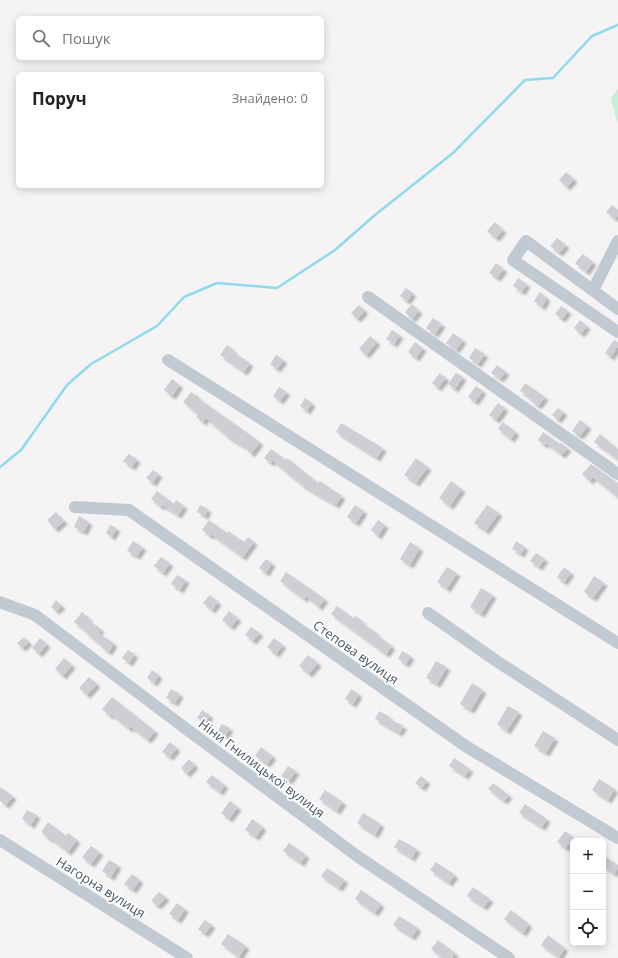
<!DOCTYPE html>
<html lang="uk">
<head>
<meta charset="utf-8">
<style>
  body { margin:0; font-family:"Open Sans",sans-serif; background:#f2f2f2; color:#222 }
  .controls { position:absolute; right:12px; bottom:12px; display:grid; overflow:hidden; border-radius:6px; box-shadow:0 2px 10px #0003 }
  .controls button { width:36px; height:36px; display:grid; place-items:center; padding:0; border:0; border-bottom:1px solid #e0e0e0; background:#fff; color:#222; font:20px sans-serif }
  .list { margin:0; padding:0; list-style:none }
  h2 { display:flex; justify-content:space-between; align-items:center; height:52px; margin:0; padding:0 16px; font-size:17px }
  h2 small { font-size:13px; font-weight:400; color:#767676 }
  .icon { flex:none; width:22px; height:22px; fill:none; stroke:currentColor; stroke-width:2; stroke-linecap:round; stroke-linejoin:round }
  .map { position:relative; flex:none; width:618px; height:958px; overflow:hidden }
  .search { position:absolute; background:#fff; box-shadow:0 2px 10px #0003; left:16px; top:16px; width:308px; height:44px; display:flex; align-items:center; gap:10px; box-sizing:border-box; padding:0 14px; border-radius:6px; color:#767676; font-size:15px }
  .panel { position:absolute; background:#fff; box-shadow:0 2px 10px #0003; left:16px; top:72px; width:308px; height:116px; border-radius:6px }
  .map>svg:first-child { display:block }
  .green { fill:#c3f1d5 }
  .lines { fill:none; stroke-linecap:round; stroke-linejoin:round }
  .stream { stroke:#90daee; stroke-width:2.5 }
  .building { fill:#cdcfd5; filter:url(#shadow) }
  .minor { stroke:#c1cad2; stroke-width:12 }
  .labels { text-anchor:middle; stroke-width:3.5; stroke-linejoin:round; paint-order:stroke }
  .street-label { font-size:13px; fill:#4a5661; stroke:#fff }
</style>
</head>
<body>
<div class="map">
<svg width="618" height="958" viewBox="0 0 618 958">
  <defs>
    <filter id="shadow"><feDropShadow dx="3.5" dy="3.5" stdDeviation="1" flood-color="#0004"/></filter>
  </defs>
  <rect width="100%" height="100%" fill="#f5f3f3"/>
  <!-- green -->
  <path class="green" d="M 618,89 L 618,125 L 611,98 Z"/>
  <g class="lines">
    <!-- stream -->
    <path class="stream" d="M 0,467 L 21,450 L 67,385 L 91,364 L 157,326 L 184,297 L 217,283 L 277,288 L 335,250 L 375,215 L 453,153 L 525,80 L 553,78 L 592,36 L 618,25"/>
  </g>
  <!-- building -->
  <path class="building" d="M 566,172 L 574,179 L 567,187 L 559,180 Z
    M 612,205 L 618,210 L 618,215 L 615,219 L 606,212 Z
    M 495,222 L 503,230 L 496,238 L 487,231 Z
    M 557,238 L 566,245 L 559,253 L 550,246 Z
    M 583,254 L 593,262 L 586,272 L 575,263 Z
    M 496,263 L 504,269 L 497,278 L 489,273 Z
    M 518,278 L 527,284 L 522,292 L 513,286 Z
    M 406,288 L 413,293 L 407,301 L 400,296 Z
    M 540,292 L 547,298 L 542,307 L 534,301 Z
    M 412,304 L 419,311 L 412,319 L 405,312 Z
    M 359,305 L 365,311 L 357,319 L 351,313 Z
    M 561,306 L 568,311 L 562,319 L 555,314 Z
    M 433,318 L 442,324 L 435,334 L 426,328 Z
    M 580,320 L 587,326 L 581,334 L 574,328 Z
    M 392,330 L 400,335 L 394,344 L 386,339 Z
    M 453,333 L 463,340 L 456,350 L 446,343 Z
    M 370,336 L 377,342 L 366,355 L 359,349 Z
    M 614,340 L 618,342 L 618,346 L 611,357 L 605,353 Z
    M 415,342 L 423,348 L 416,358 L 408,352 Z
    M 227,345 L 234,350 L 233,352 L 250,363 L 244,372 L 220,355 Z
    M 475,348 L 485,354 L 478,364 L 469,358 Z
    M 276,355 L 284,360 L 277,369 L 270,364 Z
    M 497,365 L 506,372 L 500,379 L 491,373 Z
    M 440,373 L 446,378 L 438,388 L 432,383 Z
    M 456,373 L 463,377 L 455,389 L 448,384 Z
    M 172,379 L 180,385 L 172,396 L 164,390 Z
    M 525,383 L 545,397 L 538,406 L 531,401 L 532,399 L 520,391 Z
    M 476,386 L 483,391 L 475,402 L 468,397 Z
    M 279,387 L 287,392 L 280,401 L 273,396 Z
    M 191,392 L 199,397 L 198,398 L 260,442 L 251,454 L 245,447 L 229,438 L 206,418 L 203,422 L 196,417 L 198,414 L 183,402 Z
    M 305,398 L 312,403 L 307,411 L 300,406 Z
    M 498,403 L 505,408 L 496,420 L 489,415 Z
    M 558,408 L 564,412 L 558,420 L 552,415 Z
    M 580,420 L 588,426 L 580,436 L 572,431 Z
    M 503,422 L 516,432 L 511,439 L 498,429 Z
    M 341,423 L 383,448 L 377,458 L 336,432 Z
    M 543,432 L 560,444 L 561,443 L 568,448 L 562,455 L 546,443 L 544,445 L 538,440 Z
    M 600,434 L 618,449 L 618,459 L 594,442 Z
    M 271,449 L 286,460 L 287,458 L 318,483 L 320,481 L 342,496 L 336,505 L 303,486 L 272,460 L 271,463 L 264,458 Z
    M 129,454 L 137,459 L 132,467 L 123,461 Z
    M 416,458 L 428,467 L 416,483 L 404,475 Z
    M 591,464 L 618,483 L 618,497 L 593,477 L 590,481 L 582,474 Z
    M 153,470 L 159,474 L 153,483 L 146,478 Z
    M 451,481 L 462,489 L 450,506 L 439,498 Z
    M 157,491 L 174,504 L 176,500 L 184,506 L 178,515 L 162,505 L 161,507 L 151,499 Z
    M 200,505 L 208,509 L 205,516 L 197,512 Z
    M 355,505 L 364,511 L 356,523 L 347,517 Z
    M 487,505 L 499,513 L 486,531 L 474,523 Z
    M 56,512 L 64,521 L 55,529 L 47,520 Z
    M 79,516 L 89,522 L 84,532 L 74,527 Z
    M 209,520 L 227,533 L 228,531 L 244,542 L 248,537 L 254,542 L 243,557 L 211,534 L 210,536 L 202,530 Z
    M 378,520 L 385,525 L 378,536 L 371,530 Z
    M 110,525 L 117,528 L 112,537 L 106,533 Z
    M 133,541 L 143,547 L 137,556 L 127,551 Z
    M 516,541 L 525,547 L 521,554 L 512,549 Z
    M 410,542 L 420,548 L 410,565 L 400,559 Z
    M 536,553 L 545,559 L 539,567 L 530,561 Z
    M 161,557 L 170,563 L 163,573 L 154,566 Z
    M 266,559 L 272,563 L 266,573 L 259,568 Z
    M 447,567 L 457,573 L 447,589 L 437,582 Z
    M 564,567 L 571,573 L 564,582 L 557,577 Z
    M 286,572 L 325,599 L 319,607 L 306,596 L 304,599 L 280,581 Z
    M 177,575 L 186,580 L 180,590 L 171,584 Z
    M 594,576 L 604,583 L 593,598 L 584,592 Z
    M 481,588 L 493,595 L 481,614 L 470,607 Z
    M 210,595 L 218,602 L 212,610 L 203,603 Z
    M 56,600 L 62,606 L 56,611 L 51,607 Z
    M 337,606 L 353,618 L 355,616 L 363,621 L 362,623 L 377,633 L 376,634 L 392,646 L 386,654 L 331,614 Z
    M 229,611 L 238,618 L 231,627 L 222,620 Z
    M 82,612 L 89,618 L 88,620 L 101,629 L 98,633 L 114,643 L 109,652 L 101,647 L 102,646 L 86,633 L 87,632 L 74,622 Z
    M 251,627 L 260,633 L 253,641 L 245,635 Z
    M 24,637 L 29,642 L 22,648 L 17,643 Z
    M 40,638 L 47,644 L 39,654 L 32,648 Z
    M 274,638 L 283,645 L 276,654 L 267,647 Z
    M 128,650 L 135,654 L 129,663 L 122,658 Z
    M 402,651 L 411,656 L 406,664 L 398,659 Z
    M 308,655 L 318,663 L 309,674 L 299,666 Z
    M 64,658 L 72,665 L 63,676 L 55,669 Z
    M 436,661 L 447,667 L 437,684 L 426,678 Z
    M 152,670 L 159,675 L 154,683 L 147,678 Z
    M 89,677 L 97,684 L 87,695 L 79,688 Z
    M 472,683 L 483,690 L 471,710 L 460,704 Z
    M 171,689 L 180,694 L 175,703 L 166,698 Z
    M 351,689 L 359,694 L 353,704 L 345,699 Z
    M 112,697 L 155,731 L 148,740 L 131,727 L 129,729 L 111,714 L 110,716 L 102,709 Z
    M 508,706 L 519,712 L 507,731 L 497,724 Z
    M 202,710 L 210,715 L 205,723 L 197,718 Z
    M 379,711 L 390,717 L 389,719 L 404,726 L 399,733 L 375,719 Z
    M 222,724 L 230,728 L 225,736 L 217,732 Z
    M 543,731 L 555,738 L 546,753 L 534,746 Z
    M 170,742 L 177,748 L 170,757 L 162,752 Z
    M 261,747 L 273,756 L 267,764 L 255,756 Z
    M 454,758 L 470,769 L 465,776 L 449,766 Z
    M 189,759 L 195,765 L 187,774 L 181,768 Z
    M 288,766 L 296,771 L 289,781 L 281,776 Z
    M 212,775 L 225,785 L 220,792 L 206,782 Z
    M 421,776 L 427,781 L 422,788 L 415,783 Z
    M 599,779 L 615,789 L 608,800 L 592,790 Z
    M 493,783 L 509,795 L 504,801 L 488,789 Z
    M 0,787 L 13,796 L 6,805 L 0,801 Z
    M 325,790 L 343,802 L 337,811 L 319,799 Z
    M 230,801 L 238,807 L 229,819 L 221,813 Z
    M 525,804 L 547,819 L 542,827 L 519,813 Z
    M 27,810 L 37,815 L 31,825 L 22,819 Z
    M 363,813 L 381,824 L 375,835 L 357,823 Z
    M 252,819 L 263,827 L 256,837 L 245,830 Z
    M 48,822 L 66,836 L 68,833 L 77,840 L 68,852 L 50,838 L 49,839 L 42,833 L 42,831 Z
    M 565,831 L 573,837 L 566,848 L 557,842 Z
    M 399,839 L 417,849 L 412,858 L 394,847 Z
    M 289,843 L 306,855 L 301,863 L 283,851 Z
    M 91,846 L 100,852 L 91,864 L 82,857 Z
    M 603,855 L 618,865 L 618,868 L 614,874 L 603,866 Z
    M 109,860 L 118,865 L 111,877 L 102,871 Z
    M 436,862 L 455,875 L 449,883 L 430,870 Z
    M 327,868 L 345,880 L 339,888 L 321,876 Z
    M 132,874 L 140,880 L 133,890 L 124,884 Z
    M 473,887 L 490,899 L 484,907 L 467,896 Z
    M 361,890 L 381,904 L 375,913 L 355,899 Z
    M 159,892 L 166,897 L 158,906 L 151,901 Z
    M 177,903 L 185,909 L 178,920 L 169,914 Z
    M 511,910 L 529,924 L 523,933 L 504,919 Z
    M 399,916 L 418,928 L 412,937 L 393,925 Z
    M 205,920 L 212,925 L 205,934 L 198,929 Z
    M 228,934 L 246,946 L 239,957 L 221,944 Z
    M 548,935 L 565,948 L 559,957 L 541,945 Z
    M 438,940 L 455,953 L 452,958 L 444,958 L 431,949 Z"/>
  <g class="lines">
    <!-- minor -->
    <path class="minor" d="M 593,290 L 618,241
      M 368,297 L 618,474
      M 618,309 L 526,241 L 513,260 L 618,332
      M 168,360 L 618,643
      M 75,507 L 129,510 L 467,747 L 618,838
      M 0,602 L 35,615 L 181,725 L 357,856 L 509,958
      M 428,613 L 495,660 L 618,740
      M 0,840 L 187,958"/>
  </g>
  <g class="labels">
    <!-- street labels -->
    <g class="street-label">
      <text transform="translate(356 652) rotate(35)" y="5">Степова вулиця</text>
      <text transform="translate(262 768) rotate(37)" y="5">Ніни Гнилицької вулиця</text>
      <text transform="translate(101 887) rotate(32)" y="5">Нагорна вулиця</text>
    </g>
  </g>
</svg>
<div class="controls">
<button>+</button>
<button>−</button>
<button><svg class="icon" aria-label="locate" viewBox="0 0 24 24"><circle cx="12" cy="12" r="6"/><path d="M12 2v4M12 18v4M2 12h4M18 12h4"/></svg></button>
</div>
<div class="search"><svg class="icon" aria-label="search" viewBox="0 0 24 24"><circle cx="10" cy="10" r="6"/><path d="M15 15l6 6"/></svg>Пошук</div>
<section class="panel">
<h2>Поруч<small>Знайдено: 0</small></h2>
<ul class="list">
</ul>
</section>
</div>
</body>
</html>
